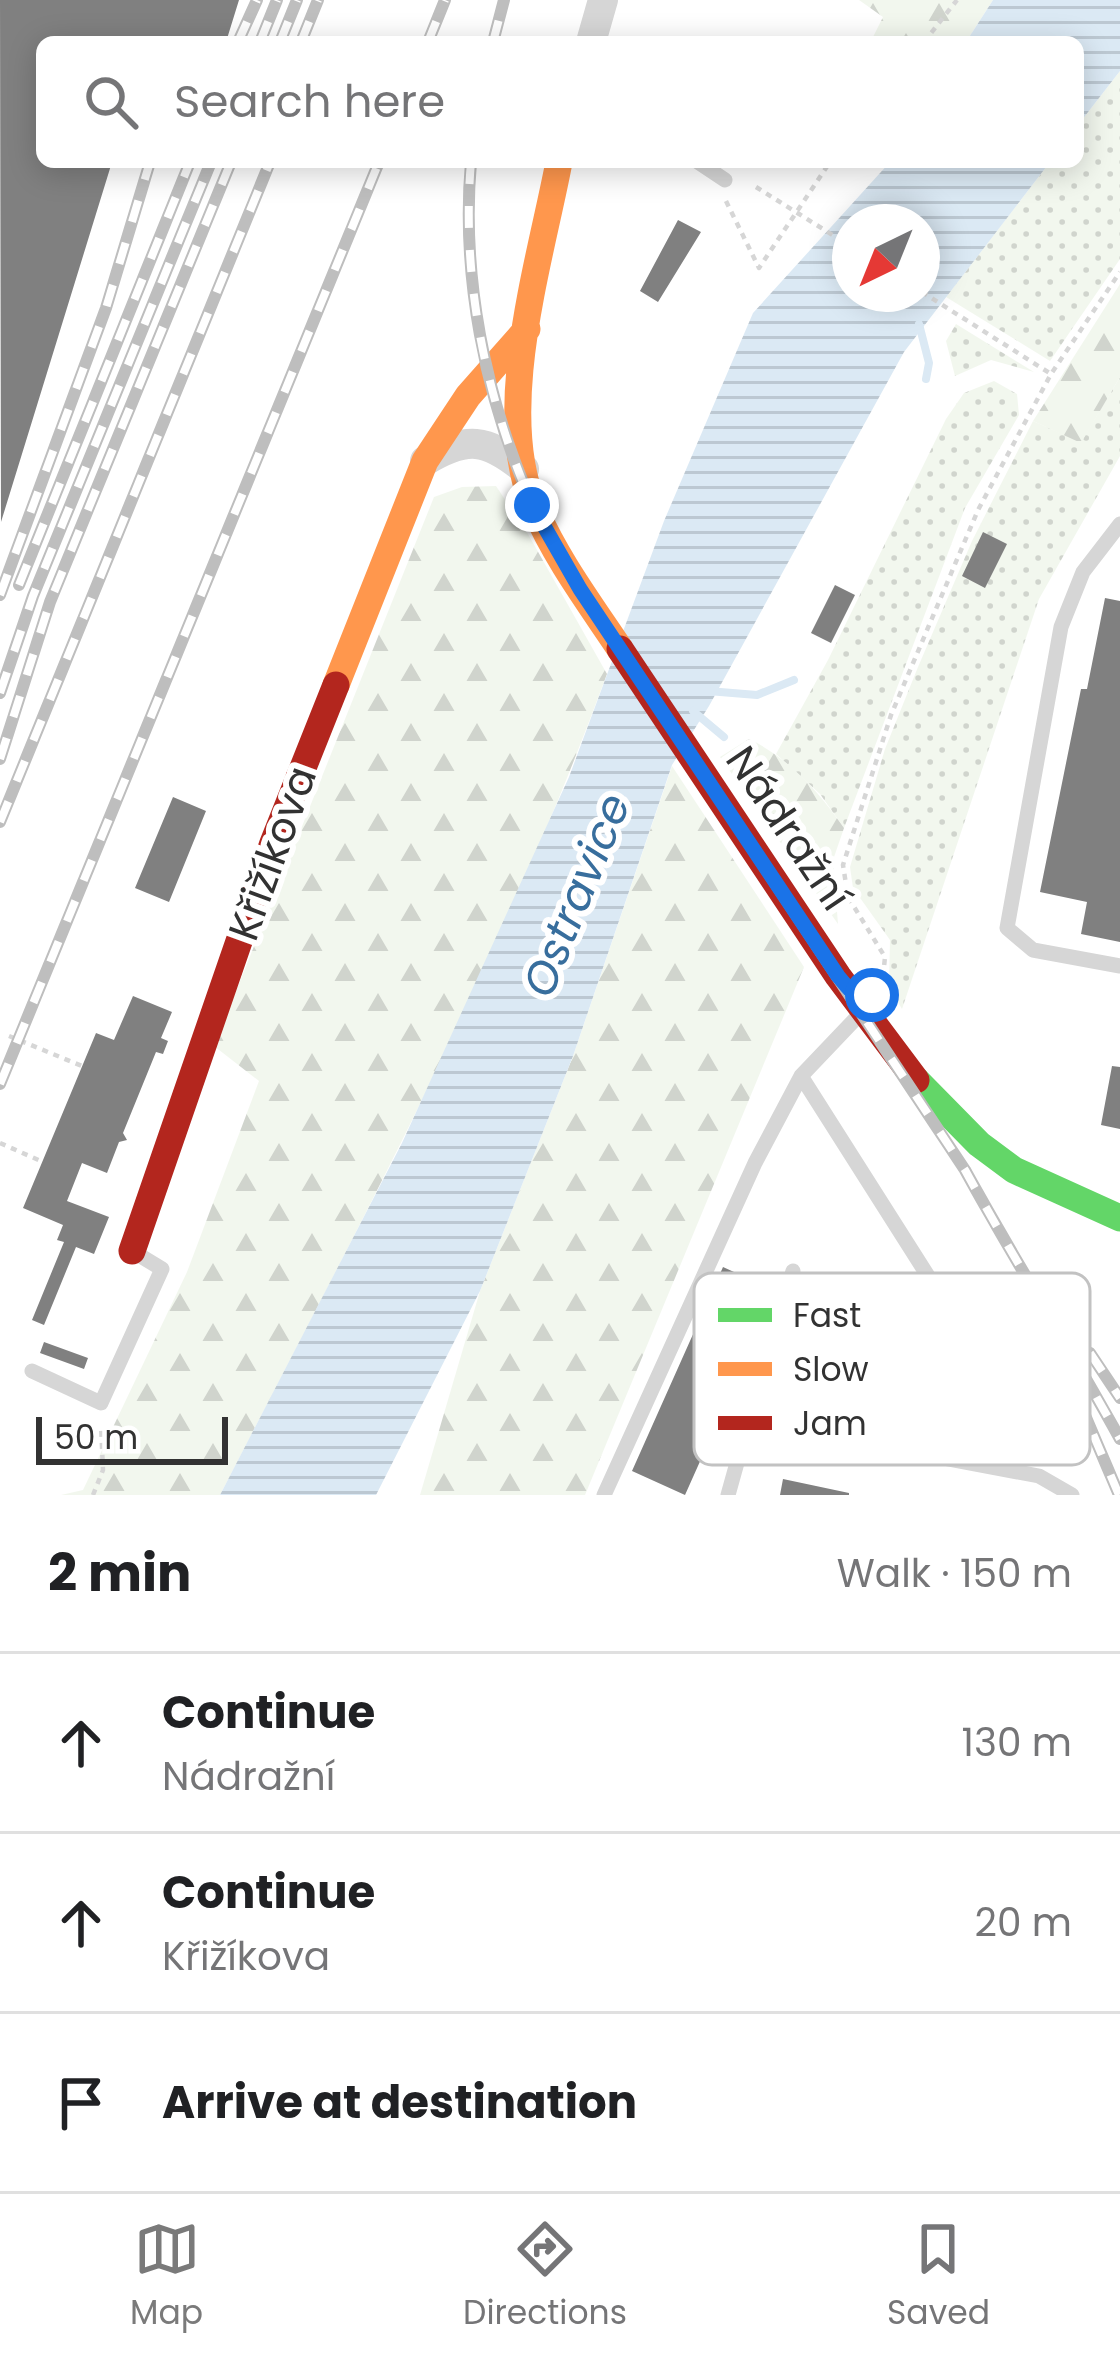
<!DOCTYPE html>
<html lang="en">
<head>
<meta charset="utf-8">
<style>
  body { margin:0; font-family:Poppins,sans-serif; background:#f6f6f6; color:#202124 }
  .compass { position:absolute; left:832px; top:204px; width:108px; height:108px; border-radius:50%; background:#fff; box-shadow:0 6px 30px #0003; rotate:223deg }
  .scale { position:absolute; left:36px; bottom:30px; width:192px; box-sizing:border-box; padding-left:12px; border:6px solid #323232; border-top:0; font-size:33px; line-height:42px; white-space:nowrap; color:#323232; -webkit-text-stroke:9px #fff; paint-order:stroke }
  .stop { position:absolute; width:36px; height:36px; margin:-27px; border:9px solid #1a73e8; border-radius:50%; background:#fff }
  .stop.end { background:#1a73e8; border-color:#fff; box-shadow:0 3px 12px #0008 }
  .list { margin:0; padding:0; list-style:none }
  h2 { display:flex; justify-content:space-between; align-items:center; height:156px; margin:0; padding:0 48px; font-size:51px }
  h2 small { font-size:39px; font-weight:400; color:#757577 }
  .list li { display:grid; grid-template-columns:78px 1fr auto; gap:36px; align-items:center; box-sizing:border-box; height:180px; padding:0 48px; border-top:3px solid #e0e0e0 }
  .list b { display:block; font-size:45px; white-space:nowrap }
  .list p { margin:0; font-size:39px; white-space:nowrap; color:#757577 }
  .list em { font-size:39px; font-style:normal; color:#757577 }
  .icon { flex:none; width:66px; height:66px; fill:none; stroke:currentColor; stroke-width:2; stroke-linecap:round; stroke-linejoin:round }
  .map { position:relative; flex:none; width:1120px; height:1495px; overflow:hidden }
  .search { position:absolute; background:#fff; box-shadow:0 6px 30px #0003; left:36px; right:36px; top:36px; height:132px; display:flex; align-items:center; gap:30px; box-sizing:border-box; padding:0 42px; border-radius:18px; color:#757577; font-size:45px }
  .sheet { height:696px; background:#fff }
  nav { display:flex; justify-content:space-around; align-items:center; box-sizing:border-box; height:168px; border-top:3px solid #e0e0e0; background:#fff; font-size:33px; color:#757577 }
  nav a { display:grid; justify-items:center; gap:6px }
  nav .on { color:#7a7a7a }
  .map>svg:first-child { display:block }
  .grass { fill:url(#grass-dots) }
  .forest { fill:url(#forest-firs) }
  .water { fill:url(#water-rules); fill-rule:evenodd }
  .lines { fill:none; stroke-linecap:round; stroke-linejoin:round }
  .stream { stroke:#dbe9f4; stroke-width:8 }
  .building { fill:#808080 }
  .path { stroke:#d6d6d6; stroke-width:4.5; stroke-dasharray:6 6; stroke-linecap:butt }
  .lane { stroke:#d6d6d6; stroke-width:15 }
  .street { stroke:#d6d6d6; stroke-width:30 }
  .fast { stroke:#63d668; stroke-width:27 }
  .slow { stroke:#ff974d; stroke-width:27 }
  .jam { stroke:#b3261e; stroke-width:27 }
  .rail-casing { stroke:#bebebe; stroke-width:12 }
  .rail { stroke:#fff; stroke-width:8; stroke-dasharray:22; stroke-linecap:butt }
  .path-bridge { stroke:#d6d6d6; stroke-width:4.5; stroke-dasharray:6 6; stroke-linecap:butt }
  .route { stroke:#1a73e8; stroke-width:15 }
  .labels { text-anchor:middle; stroke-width:12; stroke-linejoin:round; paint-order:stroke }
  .street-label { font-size:42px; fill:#323232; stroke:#fff }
  .water-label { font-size:45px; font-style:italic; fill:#386e9d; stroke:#fff }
  .key { fill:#fff; stroke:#c2c2c2; stroke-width:3 }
  .key-label { font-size:33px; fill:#323232 }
</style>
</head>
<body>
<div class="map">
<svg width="1120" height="1495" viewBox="0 0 1120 1495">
  <defs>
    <pattern id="grass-dots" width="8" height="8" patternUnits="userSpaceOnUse" patternTransform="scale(3)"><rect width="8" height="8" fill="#f2f7ee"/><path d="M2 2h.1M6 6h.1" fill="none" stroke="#d0d4cd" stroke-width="1.8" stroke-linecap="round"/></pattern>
    <pattern id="forest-firs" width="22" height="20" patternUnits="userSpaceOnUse" patternTransform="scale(3)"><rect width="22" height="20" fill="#f2f7ee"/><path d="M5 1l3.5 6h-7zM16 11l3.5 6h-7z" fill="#d0d4cd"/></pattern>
    <pattern id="water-rules" width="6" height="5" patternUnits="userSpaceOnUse" patternTransform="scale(3)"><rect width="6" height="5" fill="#dbe9f4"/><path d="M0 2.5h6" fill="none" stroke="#bcc8d2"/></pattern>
  </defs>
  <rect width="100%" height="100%" fill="#fff"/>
  <!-- grass -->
  <path class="grass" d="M 1120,71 L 1120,259 L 1050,361 L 946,297 L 1050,162 L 1078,162 L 1078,125 Z
    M 956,324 L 1034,372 L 991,360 L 955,376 L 946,341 Z
    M 1120,377 L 1120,456 L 1039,599 L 902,1009 L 889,987 L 890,940 L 853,888 L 850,867 L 885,749 L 918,667 L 972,541 L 1033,421 L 1081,442 Z
    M 994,381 L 1017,394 L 1019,415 L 965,508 L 844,828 L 820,794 L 776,754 L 828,660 L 946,419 L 964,393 Z"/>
  <!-- forest -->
  <path class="forest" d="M 859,0 L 993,0 L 966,42 L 882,42 L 873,37 L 883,17 Z
    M 1120,284 L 1120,377 L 1081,443 L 1033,421 Z
    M 496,486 L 528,534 L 607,674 C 503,958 359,1227 220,1495 L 61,1495 L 83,1490 L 187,1272 L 259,1081 L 214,1046 L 434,497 L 462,487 Z
    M 749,739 C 789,758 819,792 844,828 L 833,860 L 838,924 L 720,757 Z
    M 672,766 L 804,967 L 585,1495 L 420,1495 L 480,1291 L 573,1056 Z"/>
  <!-- water -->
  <path class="water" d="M 993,0 L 1120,0 L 1120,71 L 1078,125 L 1078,42 L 966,42 Z
    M 890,162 L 1050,162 L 904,352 L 709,706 L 672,765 L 573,1056 L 480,1291 L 376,1495 L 220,1495 L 402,1143 L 569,777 L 664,521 L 753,313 ZM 850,222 L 922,222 L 922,294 L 850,294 Z"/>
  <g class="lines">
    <!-- stream -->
    <path class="stream" d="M 919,324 L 929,363 L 926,379
      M 708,691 L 757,695 L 794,680
      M 693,711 L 724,737"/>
  </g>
  <!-- building -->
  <path class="building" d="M 0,0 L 239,0 L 226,42 L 42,42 L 42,162 L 112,162 L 1,522 Z
    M 678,220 L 701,232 L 658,302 L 640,291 Z
    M 983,532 L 1007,544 L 985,588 L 962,576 Z
    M 835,585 L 855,595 L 831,643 L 811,633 Z
    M 1105,598 L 1120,601 L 1120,942 L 1081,934 L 1087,902 L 1040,892 L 1081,689 L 1087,689 Z
    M 173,797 L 206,811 L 169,902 L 135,888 Z
    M 133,996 L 172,1012 L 161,1038 L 168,1041 L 163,1054 L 156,1052 L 123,1133 L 127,1140 L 119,1142 L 107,1173 L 82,1163 L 67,1201 L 109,1217 L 94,1254 L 76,1247 L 44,1325 L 32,1320 L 64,1242 L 57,1240 L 63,1225 L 23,1208 L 96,1033 L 114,1040 Z
    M 1112,1066 L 1120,1067 L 1120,1129 L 1101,1125 Z
    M 723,1267 L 776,1291 L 685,1495 L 632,1471 Z
    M 44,1342 L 88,1358 L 84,1369 L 40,1353 Z
    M 783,1479 L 849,1493 L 849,1495 L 780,1495 Z"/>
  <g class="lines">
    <!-- path -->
    <path class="path" d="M 924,42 L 957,0
      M 726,201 L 759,268 L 830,162
      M 922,292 L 1051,374
      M 883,977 L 885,957 L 848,897 L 843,865 L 891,715 L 978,510 L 1051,374 L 1120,272
      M 9,1036 L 82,1066
      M 0,1143 L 43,1162
      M 93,1495 L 103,1470 L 101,1425"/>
    <!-- lane -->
    <path class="lane" d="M 698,162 L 725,180
      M 1120,524 L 1083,572 L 1061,627 L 1007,928 L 1033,950 L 1120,966
      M 801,1076 L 928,1276 L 911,1452 L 1039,1476 L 1072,1495
      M 793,1271 L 752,1409 L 911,1452
      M 32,1371 L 101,1403 L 162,1269 L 134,1252
      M 604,1495 L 755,1163 L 801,1076 L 860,1014
      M 728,1495 L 752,1409"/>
    <!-- street -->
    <path class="street" d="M 591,42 L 603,0
      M 425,461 C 467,436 486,438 524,469"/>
    <!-- fast -->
    <path class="fast" d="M 916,1080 L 979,1144 L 1014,1170 L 1120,1218"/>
    <!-- slow -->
    <path class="slow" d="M 559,162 C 540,262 493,410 534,507 C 555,557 590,604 620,649
      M 336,685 L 425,461 L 468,396 L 527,329"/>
    <!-- jam -->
    <path class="jam" d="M 620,649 L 838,976 L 916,1080
      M 132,1251 L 273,843 L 336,685"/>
    <!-- rail casing -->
    <g class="rail-casing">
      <path id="rail" d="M 238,42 L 257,0
        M 260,42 L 277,0
        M 280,42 L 297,0
        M 301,42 L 318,0
        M 428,42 L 445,0
        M 493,42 L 504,0
        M 471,162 C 461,275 485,396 530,499 C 544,530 563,560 580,589 L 965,1170 C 1015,1261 1070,1348 1120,1439
        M 19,585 L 190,162
        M 0,595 L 106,308 L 150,162
        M 0,693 L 33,596 L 211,162
        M 0,759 L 50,602 L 231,162
        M 0,822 L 270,162
        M 0,1084 L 379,162
        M 1090,1353 L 1120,1398
        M 1076,1394 L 1119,1495"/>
    </g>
    <!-- rail -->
    <use href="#rail" class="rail"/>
    <!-- path-bridge -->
    <path class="path-bridge" d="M 756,187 L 850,246"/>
  </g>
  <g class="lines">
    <!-- route -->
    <path class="route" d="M 532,505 L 580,589 L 838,976 L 865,1008 L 872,995"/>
  </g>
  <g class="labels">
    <!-- street labels -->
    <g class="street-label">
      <text transform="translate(789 828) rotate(56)" y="15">Nádražní</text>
      <text transform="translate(272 853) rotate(-70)" y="15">Křižíkova</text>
    </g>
    <!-- water labels -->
    <g class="water-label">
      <text transform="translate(576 895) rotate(-68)" y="16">Ostravice</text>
    </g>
  </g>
  <!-- legend -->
  <rect x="694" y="1273" width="396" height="192" rx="18" class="key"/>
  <rect x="718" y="1308" width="54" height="14" fill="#63d668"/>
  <rect x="718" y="1362" width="54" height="14" fill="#ff974d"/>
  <rect x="718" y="1416" width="54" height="14" fill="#b3261e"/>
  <g class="key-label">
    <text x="793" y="1327">Fast</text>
    <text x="793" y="1381">Slow</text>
    <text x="793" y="1435">Jam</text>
  </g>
</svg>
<svg class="compass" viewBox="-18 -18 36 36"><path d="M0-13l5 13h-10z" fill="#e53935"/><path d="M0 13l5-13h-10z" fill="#757577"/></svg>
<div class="scale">50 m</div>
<div class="stop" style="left:872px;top:995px"></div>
<div class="stop end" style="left:532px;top:505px"></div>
<div class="search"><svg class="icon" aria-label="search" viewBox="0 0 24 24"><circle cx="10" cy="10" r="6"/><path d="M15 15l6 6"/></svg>Search here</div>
</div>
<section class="sheet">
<h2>2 min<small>Walk · 150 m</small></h2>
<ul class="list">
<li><svg class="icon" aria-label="ahead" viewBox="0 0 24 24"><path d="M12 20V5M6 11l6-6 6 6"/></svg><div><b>Continue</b><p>Nádražní</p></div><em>130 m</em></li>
<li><svg class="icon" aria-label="ahead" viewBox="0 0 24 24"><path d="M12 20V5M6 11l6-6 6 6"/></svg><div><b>Continue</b><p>Křižíkova</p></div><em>20 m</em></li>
<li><svg class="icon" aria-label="arrive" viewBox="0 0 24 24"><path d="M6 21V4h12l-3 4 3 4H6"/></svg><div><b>Arrive at destination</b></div></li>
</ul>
</section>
<nav>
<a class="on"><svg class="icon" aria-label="map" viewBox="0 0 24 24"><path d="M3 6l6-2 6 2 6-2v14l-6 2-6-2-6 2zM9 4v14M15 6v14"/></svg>Map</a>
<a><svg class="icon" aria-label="directions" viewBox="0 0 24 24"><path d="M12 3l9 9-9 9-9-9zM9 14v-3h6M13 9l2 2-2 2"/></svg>Directions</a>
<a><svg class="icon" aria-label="saved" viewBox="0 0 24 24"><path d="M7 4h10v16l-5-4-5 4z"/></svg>Saved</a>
</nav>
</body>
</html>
